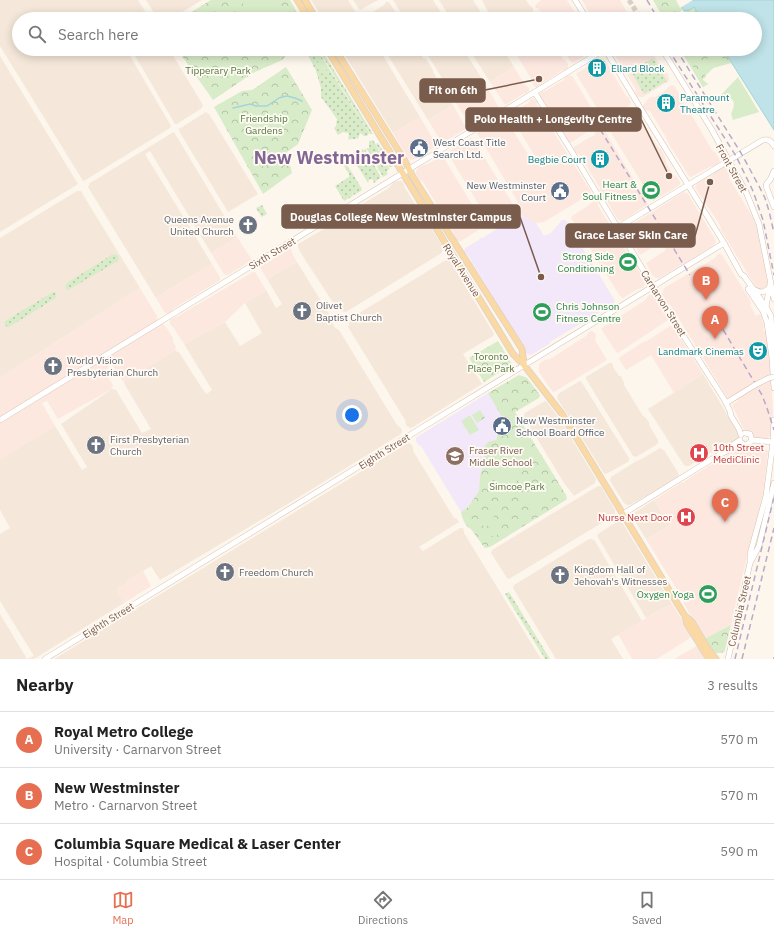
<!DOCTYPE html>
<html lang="en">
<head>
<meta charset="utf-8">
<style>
  body { margin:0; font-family:"IBM Plex Sans",sans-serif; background:#f6f6f6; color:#222 }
  .you { position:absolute; left:352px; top:415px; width:14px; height:14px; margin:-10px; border:3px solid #fff; border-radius:50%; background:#1a73e8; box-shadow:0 0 0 6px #1a73e833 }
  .badge { display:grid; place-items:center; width:26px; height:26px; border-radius:50%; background:#e76f51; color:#fff; font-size:13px; font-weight:700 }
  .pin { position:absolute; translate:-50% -33px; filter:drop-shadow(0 1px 2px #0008) }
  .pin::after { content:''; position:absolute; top:21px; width:14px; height:12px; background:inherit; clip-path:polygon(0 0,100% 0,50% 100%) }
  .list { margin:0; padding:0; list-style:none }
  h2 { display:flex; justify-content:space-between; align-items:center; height:52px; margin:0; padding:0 16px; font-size:17px }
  h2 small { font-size:13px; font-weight:400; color:#767676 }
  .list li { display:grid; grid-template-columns:26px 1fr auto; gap:12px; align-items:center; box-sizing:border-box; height:56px; padding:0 16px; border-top:1px solid #e0e0e0 }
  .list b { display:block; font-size:15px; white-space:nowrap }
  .list p { margin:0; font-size:13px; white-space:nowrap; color:#767676 }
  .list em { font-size:13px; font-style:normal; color:#767676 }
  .icon { flex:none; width:22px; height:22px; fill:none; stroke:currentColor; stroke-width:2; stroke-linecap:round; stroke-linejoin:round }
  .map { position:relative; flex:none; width:774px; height:659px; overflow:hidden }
  .search { position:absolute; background:#fff; box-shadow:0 2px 10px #0003; left:12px; right:12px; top:12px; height:44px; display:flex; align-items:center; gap:10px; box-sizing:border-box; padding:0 14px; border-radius:22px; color:#767676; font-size:15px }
  .sheet { height:220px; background:#fff }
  nav { display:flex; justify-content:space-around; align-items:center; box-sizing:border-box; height:56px; border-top:1px solid #e0e0e0; background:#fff; font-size:11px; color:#767676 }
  nav a { display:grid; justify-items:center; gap:2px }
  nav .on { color:#e76f51 }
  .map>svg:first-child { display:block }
  .residential { fill:#f5e8da }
  .commercial { fill:#fde8e0 }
  .education { fill:#f3e8fa }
  .grass { fill:url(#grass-dots) }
  .forest { fill:url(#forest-crowns) }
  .garden { fill:#d8ecc9 }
  .water { fill:#bfe3e8; stroke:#a5d3da }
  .pier { fill:#fdf6ec }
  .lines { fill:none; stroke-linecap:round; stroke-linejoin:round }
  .stream { stroke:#a5d3da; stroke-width:1.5 }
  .secondary-tunnel { stroke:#dcd0c4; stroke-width:5; stroke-dasharray:5 2.5; stroke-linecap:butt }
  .secondary-casing { stroke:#d6c0b0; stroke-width:6 }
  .primary-casing { stroke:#dad1cd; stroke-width:7 }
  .secondary { stroke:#fff; stroke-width:5 }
  .primary { stroke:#fbd9a5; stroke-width:5.5 }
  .rail { stroke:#b9a8c9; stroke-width:1.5; stroke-dasharray:6 4; stroke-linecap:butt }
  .secondary-bridge-casing { stroke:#d6c0b0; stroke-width:6; stroke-linecap:butt }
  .secondary-bridge { stroke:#fff; stroke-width:5 }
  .labels { text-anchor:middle; stroke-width:3.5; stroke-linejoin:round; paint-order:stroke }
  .culture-label { font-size:10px; fill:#0d838f; stroke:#fffaf3; text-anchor:start }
  .park-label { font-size:10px; fill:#537a41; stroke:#fffaf3 }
  .service-label { font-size:10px; fill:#4e5e75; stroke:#fffaf3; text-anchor:start }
  .street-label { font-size:10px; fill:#7a5c4d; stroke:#fffaf3 }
  .leisure-label { font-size:10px; fill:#27864d; stroke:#fffaf3; text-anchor:end }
  .worship-label { font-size:10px; fill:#5b616d; stroke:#fffaf3; text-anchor:start }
  .health-label { font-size:10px; fill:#be3a42; stroke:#fffaf3; text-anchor:start }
  .education-label { font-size:10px; fill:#785e54; stroke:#fffaf3; text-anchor:start }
  .town-label { font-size:18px; font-weight:bold; fill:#846695; stroke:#fffaf3 }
  .leader { fill:none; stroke:#7a5c4d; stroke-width:1.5 }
  .callout-dot { fill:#7a5c4d; stroke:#fffaf3; stroke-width:1.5 }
  .callout { fill:#7a5c4d; stroke:#7a5c4d; stroke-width:1.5 }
  .callout-label { font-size:11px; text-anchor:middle; font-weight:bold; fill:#fff }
</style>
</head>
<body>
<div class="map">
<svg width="774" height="659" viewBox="0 0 774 659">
  <defs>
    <pattern id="grass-dots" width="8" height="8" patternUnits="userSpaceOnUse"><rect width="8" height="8" fill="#d8ecc9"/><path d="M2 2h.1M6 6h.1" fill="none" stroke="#b4c2a5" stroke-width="1.8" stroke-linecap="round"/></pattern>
    <pattern id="forest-crowns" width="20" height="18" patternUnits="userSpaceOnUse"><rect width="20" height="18" fill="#d8ecc9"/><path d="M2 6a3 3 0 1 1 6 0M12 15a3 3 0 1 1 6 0" fill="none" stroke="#b4c2a5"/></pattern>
  </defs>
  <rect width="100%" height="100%" fill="#fdf6ec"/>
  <!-- residential -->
  <path class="residential" d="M 0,0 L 138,0 L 150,19 L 19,19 L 19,49 L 126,49 L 170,124 L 171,126 L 170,128 L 84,181 L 83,181 L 0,46 Z
    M 146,0 L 202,0 L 171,19 L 158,19 Z
    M 311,0 L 348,0 L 356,13 L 346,19 L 323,19 Z
    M 353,0 L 378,0 L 360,10 Z
    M 393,0 L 433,0 L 445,19 L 405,19 Z
    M 439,0 L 473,0 L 485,19 L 451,19 Z
    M 482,0 L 526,0 L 530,6 L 533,8 L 533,12 L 538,19 L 492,19 Z
    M 386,2 L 389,2 L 394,10 L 395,11 L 399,19 L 365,19 L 365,17 L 384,5 Z
    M 131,49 L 169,49 L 203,105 L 202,108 L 177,124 L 175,124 Z
    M 341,49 L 379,49 L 420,117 L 393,133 Z
    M 384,49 L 418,49 L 423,58 L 426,59 L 433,70 L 433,72 L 453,105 L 428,120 Z
    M 424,49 L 463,49 L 486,85 L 456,103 L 456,101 Z
    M 469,49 L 503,49 L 514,67 L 490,82 Z
    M 0,56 L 78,184 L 75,186 L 0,232 Z
    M 206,112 L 209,114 L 258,194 L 228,212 L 179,131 L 179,129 Z
    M 174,132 L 237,237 L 211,253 L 150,151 L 145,154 L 212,264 L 181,282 L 156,298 L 88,187 L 90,183 L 172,133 Z
    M 397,181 L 401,181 L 403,182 L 405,188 L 418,209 L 423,215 L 442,245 L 443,249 L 442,252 L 440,254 L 346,312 L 338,310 L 302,255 L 298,248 L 298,244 L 350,214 L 364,203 L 389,188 L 393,183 Z
    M 77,191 L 81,191 L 82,193 L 140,288 L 0,378 L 0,238 Z
    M 446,260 L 450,260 L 452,262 L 452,264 L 494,334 L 493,336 L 463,354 L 482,384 L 413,427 L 410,428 L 406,425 L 405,420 L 348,327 L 351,318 Z
    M 297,262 L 331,317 L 331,321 L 335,328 L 339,330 L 397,425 L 401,428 L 402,432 L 401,434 L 291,502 L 160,580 L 151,566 L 126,582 L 127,583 L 117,589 L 124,603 L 34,659 L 0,659 L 0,614 L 27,659 L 34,656 L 0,601 L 0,534 L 10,528 L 0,510 L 0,459 L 55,426 L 82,470 L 87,467 L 61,424 L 112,389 L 116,390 L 142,433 L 151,429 L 125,385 L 124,382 L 176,350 L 177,352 L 179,352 L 203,390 L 207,394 L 212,390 L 184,344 L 225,322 L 240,346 L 262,333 L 245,303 L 266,290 L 276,308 L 282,304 L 267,279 Z
    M 609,363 L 611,363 L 613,364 L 613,367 L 619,376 L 621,376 L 624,383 L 624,385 L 643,416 L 645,417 L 649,422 L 649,425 L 658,440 L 658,443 L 656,445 L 636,457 L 633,456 L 586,379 L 586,377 Z
    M 703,374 L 734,426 L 736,427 L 739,431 L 739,437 L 738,439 L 718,451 L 709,453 L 689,466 L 686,466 L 684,465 L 648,409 Z
    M 580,381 L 581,381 L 629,458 L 629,460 L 628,462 L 608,473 L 605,474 L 603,472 L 557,398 L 558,394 Z
    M 545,401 L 547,402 L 561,421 L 596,479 L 595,483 L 574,496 L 564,483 L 524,417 L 524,415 L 525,413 Z
    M 408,443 L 411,444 L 413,447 L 413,451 L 454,518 L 457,519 L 459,522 L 419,547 L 423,551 L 460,528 L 463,528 L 464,531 L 464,533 L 541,659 L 54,659 Z
    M 660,448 L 664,450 L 677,471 L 679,475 L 678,478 L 630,505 L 627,505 L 624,503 L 610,481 L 611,477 L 635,462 L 645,457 Z
    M 598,486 L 601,486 L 615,510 L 615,515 L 509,579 L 507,578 L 491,553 L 492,550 Z
    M 654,500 L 670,525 L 646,539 L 633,518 L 633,515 L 634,513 Z
    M 618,521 L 622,522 L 672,604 L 646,618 L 597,536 L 598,534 Z
    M 589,539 L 592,539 L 595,541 L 642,621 L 611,639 L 623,659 L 556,659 L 513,588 L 514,585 Z"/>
  <!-- commercial -->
  <path class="commercial" d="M 541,0 L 567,0 L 579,19 L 545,19 L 538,8 L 536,8 L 535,5 Z
    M 582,0 L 620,0 L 631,19 L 593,19 Z
    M 513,49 L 556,49 L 563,59 L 565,60 L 568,64 L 568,68 L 566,70 L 563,70 L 541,84 L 538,87 L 536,87 L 533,85 L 533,82 Z
    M 563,49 L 596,49 L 573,63 L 571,62 Z
    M 616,49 L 650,49 L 664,71 L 668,74 L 669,77 L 669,81 L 643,97 L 638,97 L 635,93 L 636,89 L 614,54 L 613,51 Z
    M 599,59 L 603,59 L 605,60 L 626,96 L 628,97 L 631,101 L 630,105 L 605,121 L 576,74 L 577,73 Z
    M 514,67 L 525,85 L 529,88 L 529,91 L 526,93 L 523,94 L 505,105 L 490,82 Z
    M 569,75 L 572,76 L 573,77 L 648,204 L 622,221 L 618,220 L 607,201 L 604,200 L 599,192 L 600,188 L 579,154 L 575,153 L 573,151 L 574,147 L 590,137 L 594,136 L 596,131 L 595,128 L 592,127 L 590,127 L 586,133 L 572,142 L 569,142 L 566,140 L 566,136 L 543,100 L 540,97 L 540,94 L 541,92 L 545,91 L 564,80 L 565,77 Z
    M 486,85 L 499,108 L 479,121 L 478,124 L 472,127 L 471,127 L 456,103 Z
    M 673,85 L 675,87 L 679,93 L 680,99 L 688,109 L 712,150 L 716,153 L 720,161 L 719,164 L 713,167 L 711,166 L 691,177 L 689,176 L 667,141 L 667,139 L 650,111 L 645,110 L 643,106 L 648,99 L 651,97 L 655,97 L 666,90 L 668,87 Z
    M 533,98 L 536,101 L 537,105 L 588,187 L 590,189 L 591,192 L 589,196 L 587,196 L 544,222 L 536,223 L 519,214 L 522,210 L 522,207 L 521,207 L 477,133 L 481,130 L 484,130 L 504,118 L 505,118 L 535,165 L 539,163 L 510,115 L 528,103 L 530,100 Z
    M 453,105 L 465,126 L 466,129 L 442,143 L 428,120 Z
    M 634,109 L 638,111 L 639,117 L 658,147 L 661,149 L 665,157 L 666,163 L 673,175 L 677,177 L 680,182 L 680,184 L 678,186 L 653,201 L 607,126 L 608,124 L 632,110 Z
    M 420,117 L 436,144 L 435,147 L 415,159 L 411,160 L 408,158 L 393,133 Z
    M 471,138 L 473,139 L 514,206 L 513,210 L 490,223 L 448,154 L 448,152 Z
    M 442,155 L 485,226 L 461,241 L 458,241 L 455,239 L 454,233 L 423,182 L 419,180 L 416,174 L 416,171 L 418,168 L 423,165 L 428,164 Z
    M 725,166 L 727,167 L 730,170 L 729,178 L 752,216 L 757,228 L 768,284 L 767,287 L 764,290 L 758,289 L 756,287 L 721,230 L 720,225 L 696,189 L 695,187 L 697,184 L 714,174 L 715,172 Z
    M 684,192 L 688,194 L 715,239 L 716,242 L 713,246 L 659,278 L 656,278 L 653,276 L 646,263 L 666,250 L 662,242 L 640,255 L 625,229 Z
    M 594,200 L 598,201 L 598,206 L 645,281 L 645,284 L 643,288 L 638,289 L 623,298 L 620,296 L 571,218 L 572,216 L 592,203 Z
    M 237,237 L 252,260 L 228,275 L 226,275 L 224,274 L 211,253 Z
    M 287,248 L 291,249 L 293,255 L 297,262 L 267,279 L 261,269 L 260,267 L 284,252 L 285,249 Z
    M 718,254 L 721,254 L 722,255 L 750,300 L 751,303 L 750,305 L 756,316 L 760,314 L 761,315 L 764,327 L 763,329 L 765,332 L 766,330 L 769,350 L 773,412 L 770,435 L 768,438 L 765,439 L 754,438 L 745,432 L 733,407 L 733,404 L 738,401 L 734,395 L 728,398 L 727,397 L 671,306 L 668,304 L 662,294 L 664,288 L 715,258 Z
    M 212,264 L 220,277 L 220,280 L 173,309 L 172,312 L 167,314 L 165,313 L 156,298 L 183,281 Z
    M 253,272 L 255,272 L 266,290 L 245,303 L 225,322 L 184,344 L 173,327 L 170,324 L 170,321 L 171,319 L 178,316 Z
    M 140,288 L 157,316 L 157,319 L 166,327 L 173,338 L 173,341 L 176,347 L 175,349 L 176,350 L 124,382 L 122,380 L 111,363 L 105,372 L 113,385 L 112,389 L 58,419 L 47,401 L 42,403 L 55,426 L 0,459 L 0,378 Z
    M 649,295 L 651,295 L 654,296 L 668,318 L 668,320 L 638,340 L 618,353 L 616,352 L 602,330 L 602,328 L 644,301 Z
    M 670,326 L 673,326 L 703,374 L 674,393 L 651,355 L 626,370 L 619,359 L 620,357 L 643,342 L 647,341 L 648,340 Z
    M 591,331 L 594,332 L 596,335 L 595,340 L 607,360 L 554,392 L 552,391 L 539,372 L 539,366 L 540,363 L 544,360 L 550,359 L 586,336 L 589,332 Z
    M 742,446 L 762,447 L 767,450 L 768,451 L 763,494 L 737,598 L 731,625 L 704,639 L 684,604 L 684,601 L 646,539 L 670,525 L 654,500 L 678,485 L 680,483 L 684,482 L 694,475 Z
    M 143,571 L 151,586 L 124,603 L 116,590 L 127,583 L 126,582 Z
    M 672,604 L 691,634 L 690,638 L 657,659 L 632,659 L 618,634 Z
    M 697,646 L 698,647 L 706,659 L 674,659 Z"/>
  <!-- education -->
  <path class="education" d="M 519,214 L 536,223 L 544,236 L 551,233 L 562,220 L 566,220 L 615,301 L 614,303 L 592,317 L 591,320 L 584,324 L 580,324 L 550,342 L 549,344 L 531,355 L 527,354 L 524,350 L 523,345 L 467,254 L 464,253 L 464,252 L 465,248 L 479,240 L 480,238 L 483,238 Z
    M 488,393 L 503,417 L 505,425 L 500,428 L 496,440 L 485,461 L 480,475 L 479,491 L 468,507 L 461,512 L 421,446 L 418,445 L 416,441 L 416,438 L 417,437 Z"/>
  <!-- grass -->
  <path class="grass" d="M 314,49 L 317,49 L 369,133 L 367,136 L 364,136 L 360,133 L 358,139 L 356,138 L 356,139 L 351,139 L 348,140 L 349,134 L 348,133 L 343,132 L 338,135 L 334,128 L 336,126 L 337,119 L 321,97 L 321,88 L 316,71 L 307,53 Z
    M 318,49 L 321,49 L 373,134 L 370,134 Z
    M 653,58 L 667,81 L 644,94 L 631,72 Z
    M 373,140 L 390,169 L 389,169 L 387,171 L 387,173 L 388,174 L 383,177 L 366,148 L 369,148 L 369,141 Z
    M 378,143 L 389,160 L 392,162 L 394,166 L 390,167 L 376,144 Z
    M 362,149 L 364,150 L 365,149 L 381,177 L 374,183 L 373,180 L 371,179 L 369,180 L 368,183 L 357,165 L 360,161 L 360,155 Z
    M 344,160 L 362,189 L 361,191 L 354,195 L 352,192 L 353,196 L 344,201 L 335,186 L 349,177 L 349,174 L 341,161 Z
    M 262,205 L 267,214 L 262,217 L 261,216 L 256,208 Z
    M 113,254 L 117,255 L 119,258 L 118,261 L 70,289 L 67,290 L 65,286 L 67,283 Z
    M 53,292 L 55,292 L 57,296 L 56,298 L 9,327 L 7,327 L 4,323 L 5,321 Z
    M 509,592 L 550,659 L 545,659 L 505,594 Z"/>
  <!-- forest -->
  <path class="forest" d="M 211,0 L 290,0 L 301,19 L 180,19 Z
    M 653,0 L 693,0 L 682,7 L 683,9 L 680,12 L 681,13 L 687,10 L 688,11 L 694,7 L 701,19 L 664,19 Z
    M 177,49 L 295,49 L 287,54 L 283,59 L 280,61 L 253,73 L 213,100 Z
    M 680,49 L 723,49 L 731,63 L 713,68 L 705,76 L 706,77 L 702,80 L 708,84 L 703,87 Z
    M 286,67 L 312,110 L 298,144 L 287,152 L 292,173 L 263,194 L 214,107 L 242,91 L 252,90 Z
    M 498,341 L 512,364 L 484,382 L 469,358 Z
    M 519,375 L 525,377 L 527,378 L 540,395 L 539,398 L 515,412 L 566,495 L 567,498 L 566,500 L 490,547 L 485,548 L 484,547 L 471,529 C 465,526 462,518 461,512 L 468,507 L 479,491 L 480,475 L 485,461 L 482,450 L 488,442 L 496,440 L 500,428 L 504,425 L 501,418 L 502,417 L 488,393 Z
    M 480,410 L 485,418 L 477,423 L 472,415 Z
    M 731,625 L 725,650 L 722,653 L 716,653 L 711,648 L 704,639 Z"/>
  <!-- garden -->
  <path class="garden" d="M 241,0 L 269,0 L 281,19 L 253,19 Z
    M 680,49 L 689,49 L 690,51 L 687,55 L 689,58 L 694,56 L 696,60 L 692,65 L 695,69 L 700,69 C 699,78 702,79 708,84 L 703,87 Z
    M 709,55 L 725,59 L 729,63 L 713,68 L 705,76 C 702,68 706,63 709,55 Z
    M 319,59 L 321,59 L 320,62 L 324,63 L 323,65 L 326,65 L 325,68 L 327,68 L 325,76 L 323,76 L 323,74 L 320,73 L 321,70 L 318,70 L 319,67 L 316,66 Z
    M 738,77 L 759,112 L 733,120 L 731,114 C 733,109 737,102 730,98 C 727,97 723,97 720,96 Z
    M 470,415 L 479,430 L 470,435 L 461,421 Z
    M 511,440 L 534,454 L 510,491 L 488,476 Z
    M 548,486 L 552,496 L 534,506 L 527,494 Z
    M 490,511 L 495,515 L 486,528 L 481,524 Z
    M 497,521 L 503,525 L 495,538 L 489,533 Z"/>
  <!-- water -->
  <path class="water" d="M 678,0 L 774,0 L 774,130 L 723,49 L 755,49 L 755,19 L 701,19 L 694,7 L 688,11 L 687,10 L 684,11 Z"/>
  <!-- pier -->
  <path class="pier" d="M 676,0 L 693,0 L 680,8 Z"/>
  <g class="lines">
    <!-- stream -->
    <path class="stream" d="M 233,108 L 250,104 L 256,106 L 267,106 L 279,98 L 282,97 L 287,96 L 295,98 L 302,101"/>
    <!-- secondary-tunnel -->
    <path class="secondary-tunnel" d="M 629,0 L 641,19"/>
    <!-- secondary casing -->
    <g class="secondary-casing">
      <path id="secondary" d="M 575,0 L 587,19
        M 605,49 L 641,109 L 724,243 L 741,274 L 744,276 L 766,307 L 771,316 L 773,349 L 772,358
        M 662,49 L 712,130 L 746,192 L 759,224 L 774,299
        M 535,93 L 569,147 L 674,321 L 724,399 L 730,411 L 731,416 L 739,429 L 741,435
        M 774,171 L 770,180 L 767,183 L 766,186 L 774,207
        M 617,228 L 763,140 C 769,139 771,141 774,146
        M 748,289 L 763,311 L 767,323 L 772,358 L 774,388
        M 753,289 C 759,292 763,294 769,288
        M 766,307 L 770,284
        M 726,403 L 755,385
        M 0,420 L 605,49
        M 745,433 L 750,434 L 752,440
        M 752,440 L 774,442
        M 742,443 L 745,445 L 748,444 L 752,440
        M 731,446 L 740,440
        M 623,514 L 717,456 L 742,443
        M 750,562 L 750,554 L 766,496 L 773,442 L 774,420
        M 45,659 L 410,435 L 724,243
        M 728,659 L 750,563 L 759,546 L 774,483"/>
    </g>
    <!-- primary casing -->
    <g class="primary-casing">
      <path id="primary" d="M 297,0 L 309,19
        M 305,0 L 316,19
        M 327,49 L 513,354 L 524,365 L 562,414 L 680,608 L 685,616 L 687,624 L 709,659
        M 335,49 L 405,161 L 413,177 L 522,349 L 524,364
        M 685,616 L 692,622 L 708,649 L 716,659"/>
    </g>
    <!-- secondary -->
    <use href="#secondary" class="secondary"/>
    <!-- primary -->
    <use href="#primary" class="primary"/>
    <!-- rail -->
    <path class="rail" d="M 647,0 L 658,19
      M 668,49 L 736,156 L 753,191 L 763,220 L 774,275
      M 676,49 L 741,153 L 759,186 L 765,198 L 769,211 L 774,233
      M 595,121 L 690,275
      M 718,321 L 762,395 L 767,408 L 774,430
      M 735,659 L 774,497
      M 742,659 L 774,528
      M 774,659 L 774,657"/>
    <!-- secondary-bridge casing -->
    <g class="secondary-bridge-casing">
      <path id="secondary-bridge" d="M 755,385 L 769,378 L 774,377"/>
    </g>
    <!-- secondary-bridge -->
    <use href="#secondary-bridge" class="secondary-bridge"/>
  </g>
  <!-- icons -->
  <defs>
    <g id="building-disc" transform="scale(1)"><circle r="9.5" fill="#0f9aa8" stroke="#fffaf3"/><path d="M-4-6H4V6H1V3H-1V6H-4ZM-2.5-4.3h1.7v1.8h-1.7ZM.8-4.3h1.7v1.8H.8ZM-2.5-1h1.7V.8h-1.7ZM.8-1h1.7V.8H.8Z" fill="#fff"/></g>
    <g id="civic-disc" transform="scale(1)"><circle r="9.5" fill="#5c6f8a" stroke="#fffaf3"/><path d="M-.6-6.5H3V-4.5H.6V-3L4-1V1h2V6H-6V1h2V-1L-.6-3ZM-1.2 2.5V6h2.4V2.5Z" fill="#fff"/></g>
    <g id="stadium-disc" transform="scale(1)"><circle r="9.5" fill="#2e9e5b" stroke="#fffaf3"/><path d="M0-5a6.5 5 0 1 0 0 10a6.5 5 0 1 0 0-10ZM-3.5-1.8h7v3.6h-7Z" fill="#fff"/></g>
    <g id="church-disc" transform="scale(1)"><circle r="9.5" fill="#6b7280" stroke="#fffaf3"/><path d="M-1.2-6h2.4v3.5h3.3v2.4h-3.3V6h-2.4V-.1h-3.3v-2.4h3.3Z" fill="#fff"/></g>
    <g id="theatre-disc" transform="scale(1)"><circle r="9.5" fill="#0f9aa8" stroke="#fffaf3"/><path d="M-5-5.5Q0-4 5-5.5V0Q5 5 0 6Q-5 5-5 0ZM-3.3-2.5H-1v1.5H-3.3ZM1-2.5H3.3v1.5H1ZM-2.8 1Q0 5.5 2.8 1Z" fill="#fff"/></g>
    <g id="hospital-disc" transform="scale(1)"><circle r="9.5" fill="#e0444e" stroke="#fffaf3"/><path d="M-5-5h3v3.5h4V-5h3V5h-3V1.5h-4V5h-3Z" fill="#fff"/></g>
    <g id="school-disc" transform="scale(1)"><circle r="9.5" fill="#8d6e63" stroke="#fffaf3"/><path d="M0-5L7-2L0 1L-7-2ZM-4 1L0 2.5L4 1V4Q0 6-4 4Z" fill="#fff"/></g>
  </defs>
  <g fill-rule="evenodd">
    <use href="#building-disc" x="597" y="68"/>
    <use href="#building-disc" x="666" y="103"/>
    <use href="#civic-disc" x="419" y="148"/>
    <use href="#building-disc" x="600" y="159"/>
    <use href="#stadium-disc" x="651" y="190"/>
    <use href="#civic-disc" x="560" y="191"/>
    <use href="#church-disc" x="248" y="225"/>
    <use href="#stadium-disc" x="628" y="262"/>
    <use href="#church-disc" x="302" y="311"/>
    <use href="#stadium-disc" x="542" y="312"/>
    <use href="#theatre-disc" x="758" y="351"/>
    <use href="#church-disc" x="53" y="366"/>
    <use href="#civic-disc" x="502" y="426"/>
    <use href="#church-disc" x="96" y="445"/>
    <use href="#hospital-disc" x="699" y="453"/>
    <use href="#school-disc" x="455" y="456"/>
    <use href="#hospital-disc" x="686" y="517"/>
    <use href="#church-disc" x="225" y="572"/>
    <use href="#church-disc" x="560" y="575"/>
    <use href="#stadium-disc" x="708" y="594"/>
  </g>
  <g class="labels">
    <!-- culture labels -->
    <g class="culture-label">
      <text x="611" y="72">Ellard Block</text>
      <text x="680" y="101">Paramount<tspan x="680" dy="12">Theatre</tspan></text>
      <text x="586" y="163" text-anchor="end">Begbie Court</text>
      <text x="744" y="355" text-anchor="end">Landmark Cinemas</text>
    </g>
    <!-- park labels -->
    <g class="park-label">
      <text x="218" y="74">Tipperary Park</text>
      <text x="264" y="122">Friendship<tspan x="264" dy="12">Gardens</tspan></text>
      <text x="491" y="360">Toronto<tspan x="491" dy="12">Place Park</tspan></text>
      <text x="517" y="490">Simcoe Park</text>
    </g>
    <!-- service labels -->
    <g class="service-label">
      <text x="433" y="146">West Coast Title<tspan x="433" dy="12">Search Ltd.</tspan></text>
      <text x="546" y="189" text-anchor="end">New Westminster<tspan x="546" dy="12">Court</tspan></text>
      <text x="516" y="424">New Westminster<tspan x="516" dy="12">School Board Office</tspan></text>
    </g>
    <!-- street labels -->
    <g class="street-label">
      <text transform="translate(732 168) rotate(61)" y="4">Front Street</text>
      <text transform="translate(272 253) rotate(-31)" y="4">Sixth Street</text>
      <text transform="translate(462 270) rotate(58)" y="4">Royal Avenue</text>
      <text transform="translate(664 303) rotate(58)" y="4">Carnarvon Street</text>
      <text transform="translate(384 451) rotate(-32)" y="4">Eighth Street</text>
      <text transform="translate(739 611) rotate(-77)" y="4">Columbia Street</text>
      <text transform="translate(108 620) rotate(-32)" y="4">Eighth Street</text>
    </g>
    <!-- leisure labels -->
    <g class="leisure-label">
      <text x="637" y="188">Heart &amp;<tspan x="637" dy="12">Soul Fitness</tspan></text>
      <text x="614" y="260">Strong Side<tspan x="614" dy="12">Conditioning</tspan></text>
      <text x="556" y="310" text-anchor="start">Chris Johnson<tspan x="556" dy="12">Fitness Centre</tspan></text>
      <text x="694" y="598">Oxygen Yoga</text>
    </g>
    <!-- worship labels -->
    <g class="worship-label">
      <text x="234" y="223" text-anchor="end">Queens Avenue<tspan x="234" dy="12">United Church</tspan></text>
      <text x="316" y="309">Olivet<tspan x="316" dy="12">Baptist Church</tspan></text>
      <text x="67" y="364">World Vision<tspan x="67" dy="12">Presbyterian Church</tspan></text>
      <text x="110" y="443">First Presbyterian<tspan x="110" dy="12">Church</tspan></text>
      <text x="574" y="573">Kingdom Hall of<tspan x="574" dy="12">Jehovah's Witnesses</tspan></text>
      <text x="239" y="576">Freedom Church</text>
    </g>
    <!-- health labels -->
    <g class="health-label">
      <text x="713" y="451">10th Street<tspan x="713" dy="12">MediClinic</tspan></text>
      <text x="672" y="521" text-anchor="end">Nurse Next Door</text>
    </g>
    <!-- education labels -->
    <g class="education-label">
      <text x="469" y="454">Fraser River<tspan x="469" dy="12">Middle School</tspan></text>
    </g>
    <!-- town labels -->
    <g class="town-label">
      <text x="329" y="164">New Westminster</text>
    </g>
  </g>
  <!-- callouts -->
  <path class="leader" d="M539 79L485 90M669 176L641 119M541 277L520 217M710 182L695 236"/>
  <g class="callout-dot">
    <circle cx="539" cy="79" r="4"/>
    <circle cx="669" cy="176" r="4"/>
    <circle cx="541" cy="277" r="4"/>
    <circle cx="710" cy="182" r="4"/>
  </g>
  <g class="callout">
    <rect x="420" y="79" width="65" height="23" rx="4"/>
    <rect x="466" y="108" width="175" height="23" rx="4"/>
    <rect x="282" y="205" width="238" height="23" rx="4"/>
    <rect x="566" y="224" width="129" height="23" rx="4"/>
  </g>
  <g class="callout-label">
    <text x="453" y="94">Fit on 6th</text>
    <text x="553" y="123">Polo Health + Longevity Centre</text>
    <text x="401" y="221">Douglas College New Westminster Campus</text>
    <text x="631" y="239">Grace Laser Skin Care</text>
  </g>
</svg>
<div class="you"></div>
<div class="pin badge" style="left:715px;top:339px">A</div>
<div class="pin badge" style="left:706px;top:300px">B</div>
<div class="pin badge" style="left:725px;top:522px">C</div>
<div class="search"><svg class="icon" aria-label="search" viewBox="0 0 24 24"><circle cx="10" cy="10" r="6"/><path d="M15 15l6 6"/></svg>Search here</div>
</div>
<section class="sheet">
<h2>Nearby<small>3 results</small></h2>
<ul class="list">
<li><span class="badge">A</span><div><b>Royal Metro College</b><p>University · Carnarvon Street</p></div><em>570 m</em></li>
<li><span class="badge">B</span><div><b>New Westminster</b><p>Metro · Carnarvon Street</p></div><em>570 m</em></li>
<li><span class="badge">C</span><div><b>Columbia Square Medical &amp; Laser Center</b><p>Hospital · Columbia Street</p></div><em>590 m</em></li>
</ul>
</section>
<nav>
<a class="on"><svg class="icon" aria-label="map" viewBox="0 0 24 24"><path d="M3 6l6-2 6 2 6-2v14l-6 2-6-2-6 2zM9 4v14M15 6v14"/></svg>Map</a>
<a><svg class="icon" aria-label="directions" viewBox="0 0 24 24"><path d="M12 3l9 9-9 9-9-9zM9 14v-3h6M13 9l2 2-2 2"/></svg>Directions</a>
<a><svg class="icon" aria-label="saved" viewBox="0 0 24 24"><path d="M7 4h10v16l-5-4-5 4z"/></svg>Saved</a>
</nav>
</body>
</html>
